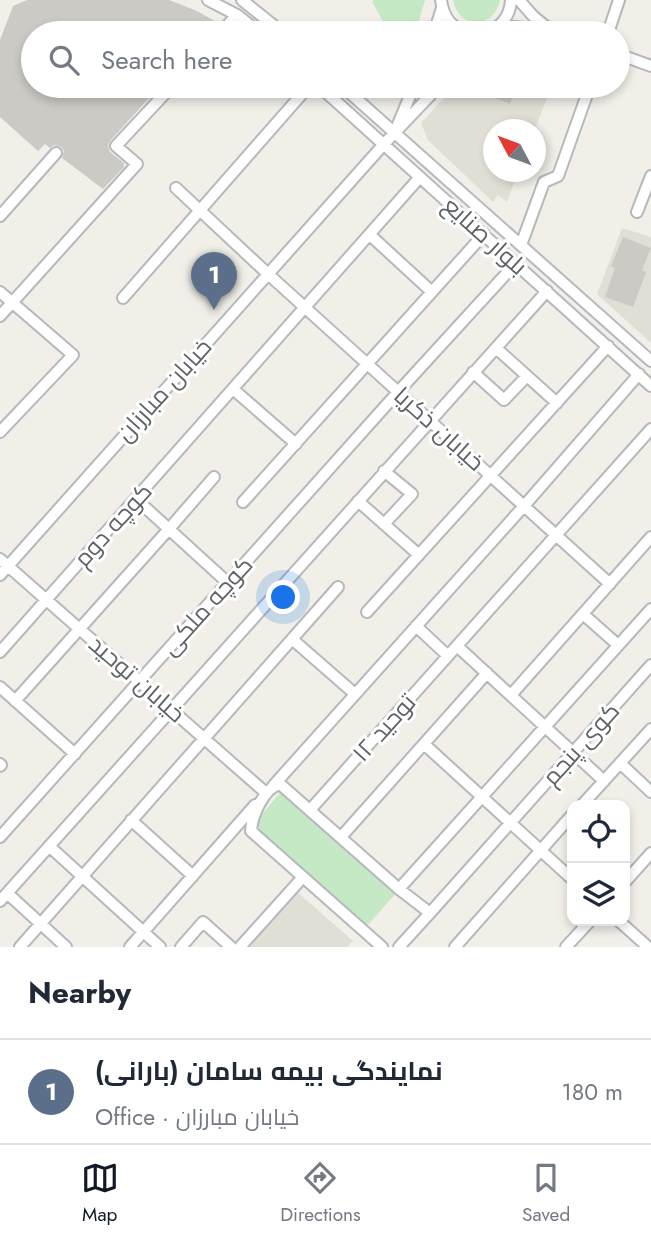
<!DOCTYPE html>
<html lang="en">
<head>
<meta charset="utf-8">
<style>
  body { margin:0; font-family:Jost,Cairo,sans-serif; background:#f6f6f7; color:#1f2937 }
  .controls { position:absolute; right:21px; bottom:21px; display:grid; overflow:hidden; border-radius:14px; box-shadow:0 4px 10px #0003 }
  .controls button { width:63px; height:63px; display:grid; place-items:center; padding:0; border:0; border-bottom:2px solid #e0e1e3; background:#fff; color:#1f2937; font:35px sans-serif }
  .compass { position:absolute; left:483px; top:119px; width:63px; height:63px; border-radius:50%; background:#fff; box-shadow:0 4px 10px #0003; rotate:311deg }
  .you { position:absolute; left:284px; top:598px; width:24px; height:24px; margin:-18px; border:5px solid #fff; border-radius:50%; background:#1a73e8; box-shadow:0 0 0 10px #1a73e833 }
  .badge { display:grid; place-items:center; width:46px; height:46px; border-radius:50%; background:#111827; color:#fff; font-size:23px; font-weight:700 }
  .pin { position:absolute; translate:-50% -58px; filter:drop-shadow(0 2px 4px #0008) }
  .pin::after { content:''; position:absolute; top:37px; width:24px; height:21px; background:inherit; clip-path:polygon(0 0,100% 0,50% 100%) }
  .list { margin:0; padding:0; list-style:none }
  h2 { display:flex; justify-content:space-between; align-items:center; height:91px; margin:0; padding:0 28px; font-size:30px }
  h2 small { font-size:23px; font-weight:400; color:#747a83 }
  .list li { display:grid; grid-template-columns:46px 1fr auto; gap:21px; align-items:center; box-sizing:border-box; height:105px; padding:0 28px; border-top:2px solid #e0e1e3 }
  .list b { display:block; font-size:26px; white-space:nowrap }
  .list p { margin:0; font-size:23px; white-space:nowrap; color:#747a83 }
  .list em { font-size:23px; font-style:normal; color:#747a83 }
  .icon { flex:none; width:38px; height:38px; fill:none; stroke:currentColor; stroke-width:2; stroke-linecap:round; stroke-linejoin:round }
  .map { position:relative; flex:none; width:651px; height:947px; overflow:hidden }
  .search { position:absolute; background:#fff; box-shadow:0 4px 10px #0003; left:21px; right:21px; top:21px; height:77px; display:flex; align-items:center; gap:18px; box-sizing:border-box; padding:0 24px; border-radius:38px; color:#747a83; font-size:26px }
  .sheet { height:196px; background:#fff }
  nav { display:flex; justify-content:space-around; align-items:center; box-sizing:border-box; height:98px; border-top:2px solid #e0e1e3; background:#fff; font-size:19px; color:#747a83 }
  nav a { display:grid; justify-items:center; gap:4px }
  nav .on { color:#111827 }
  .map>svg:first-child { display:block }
  .education { fill:#e1ded6 }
  .green { fill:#c5e8c5 }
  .building { fill:#cccac5 }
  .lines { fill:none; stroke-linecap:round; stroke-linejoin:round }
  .minor-casing { stroke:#b5b8bc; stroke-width:14 }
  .minor { stroke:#fff; stroke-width:10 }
  .labels { text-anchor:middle; stroke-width:6; stroke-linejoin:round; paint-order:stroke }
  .street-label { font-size:24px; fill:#5f6368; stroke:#fff }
</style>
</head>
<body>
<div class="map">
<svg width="651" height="947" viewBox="0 0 651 947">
  <rect width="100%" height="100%" fill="#f1efe8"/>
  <!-- education -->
  <path class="education" d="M 455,86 L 552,86 L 535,129 L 494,130 L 494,172 L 518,172 L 507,202 L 498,195 L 493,202 L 428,140 L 421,123 Z
    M 622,228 L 651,237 L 651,343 L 597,294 Z
    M 297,892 L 353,941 L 347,947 L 249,947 Z"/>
  <!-- green -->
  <path class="green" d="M 374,0 L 425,0 L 415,33 L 390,33 L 389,32 L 372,2 Z
    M 453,0 L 500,0 C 494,30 459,30 453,0 Z
    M 280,793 L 285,793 L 397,892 L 365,928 L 254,829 L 254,824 Z"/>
  <!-- building -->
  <path class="building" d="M 27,0 L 169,0 L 197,11 L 218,23 L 208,33 L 33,33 L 33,86 L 160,86 L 110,141 L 108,145 L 110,152 L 124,163 L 124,167 L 103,189 L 62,158 L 64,151 L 61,147 L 54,145 L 50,148 L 45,144 L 38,151 L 0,117 L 0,40 L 13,6 Z
    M 488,86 L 517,86 L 510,104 L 484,94 Z
    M 623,237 L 651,248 L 642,270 L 646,272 L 633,307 L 605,297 L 615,268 L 611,266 Z"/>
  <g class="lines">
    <!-- minor casing -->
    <g class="minor-casing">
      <path id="minor" d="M 208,0 L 237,15 L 260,33
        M 242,0 L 283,33
        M 441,0 C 443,16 452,29 468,33
        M 519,0 L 533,16 L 550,30
        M 500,26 L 550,30 L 559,33
        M 220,33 L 237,15
        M 434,33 L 442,8
        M 485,33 C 500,28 510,17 511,0
        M 608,33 L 619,0
        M 618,54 L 651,66
        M 319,86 L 651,386
        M 342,86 L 651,361
        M 397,127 L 414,86
        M 176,188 L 268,274 L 610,584
        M 637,212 L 651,176
        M 0,216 L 56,153
        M 370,235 L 432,292
        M 521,245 L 544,182 L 558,176 L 590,86
        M 0,292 L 73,355 L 0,432
        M 123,298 L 309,86
        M 0,316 L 137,164 L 116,146 L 172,86
        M 496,348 L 557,403
        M 473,372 L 504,400 L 527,376
        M 233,389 L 296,444
        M 136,499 L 228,583
        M 358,501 L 419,555
        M 243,502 L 484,234
        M 384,524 L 412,494 L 384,471
        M 0,559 L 266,793
        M 0,575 L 384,144 L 439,86
        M 367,612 L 608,346
        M 583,614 L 618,645
        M 416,626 L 448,656
        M 292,639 L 355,694
        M 457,646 L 604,781
        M 0,652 L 420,177
        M 0,687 L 75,754
        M 511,695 L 651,537
        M 15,701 L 169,529 L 214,477
        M 424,744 L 572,879
        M 620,763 L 651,792
        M 0,764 L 1,765 L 0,766
        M 273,786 L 524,506 L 639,374
        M 582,805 L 651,729
        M 310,810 L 651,429
        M 131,820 L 193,876
        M 0,837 L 398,392 L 516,263
        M 341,837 L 487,673
        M 49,846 L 160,947
        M 625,882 L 651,853
        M 399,889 L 651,609
        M 7,893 L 66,947
        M 0,901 L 547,291
        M 430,913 L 651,665
        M 619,921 L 648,947
        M 20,947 L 338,587
        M 130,947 L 255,805
        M 181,947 L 203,922 L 231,947
        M 240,947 L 303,877
        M 382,947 L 251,831 C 252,815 264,788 280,784 L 399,889 L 430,913 L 399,947
        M 455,947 L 572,815
        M 566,947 L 590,921"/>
    </g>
    <!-- minor -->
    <use href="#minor" class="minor"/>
  </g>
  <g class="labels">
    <!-- street labels -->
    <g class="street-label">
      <text transform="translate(485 236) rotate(42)" y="8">بلوار صنایع</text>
      <text transform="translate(164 390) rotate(-48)" y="8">خیابان مبارزان</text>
      <text transform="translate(439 429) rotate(42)" y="8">خیابان ذکریا</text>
      <text transform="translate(113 525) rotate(-48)" y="8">کوچه دوم</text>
      <text transform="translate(207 606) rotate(-48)" y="8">کوچه ملکی</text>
      <text transform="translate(137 679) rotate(41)" y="8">خیابان توحید</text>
      <text transform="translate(384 728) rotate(-48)" y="8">توحید ۱۲</text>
      <text transform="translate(581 744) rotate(-48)" y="8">کوی پنجم</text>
    </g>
  </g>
</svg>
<div class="controls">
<button><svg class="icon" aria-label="locate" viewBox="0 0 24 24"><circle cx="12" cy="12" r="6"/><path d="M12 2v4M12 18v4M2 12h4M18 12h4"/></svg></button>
<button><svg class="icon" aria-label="layers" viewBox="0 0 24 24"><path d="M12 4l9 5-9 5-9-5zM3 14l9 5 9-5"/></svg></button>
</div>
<svg class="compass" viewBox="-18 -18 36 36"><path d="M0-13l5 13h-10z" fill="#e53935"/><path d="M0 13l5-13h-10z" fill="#747a83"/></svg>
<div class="you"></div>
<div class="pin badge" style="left:214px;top:310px;background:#5c6f8a">1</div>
<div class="search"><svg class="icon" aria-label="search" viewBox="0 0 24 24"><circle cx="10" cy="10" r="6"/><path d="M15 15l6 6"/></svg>Search here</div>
</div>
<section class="sheet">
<h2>Nearby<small></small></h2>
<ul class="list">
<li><span class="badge" style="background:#5c6f8a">1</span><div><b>نمایندگی بیمه سامان (بارانی)</b><p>Office · خیابان مبارزان</p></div><em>180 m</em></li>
</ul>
</section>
<nav>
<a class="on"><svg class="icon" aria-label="map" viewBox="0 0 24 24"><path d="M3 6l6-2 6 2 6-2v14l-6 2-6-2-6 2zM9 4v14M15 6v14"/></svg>Map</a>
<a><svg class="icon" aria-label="directions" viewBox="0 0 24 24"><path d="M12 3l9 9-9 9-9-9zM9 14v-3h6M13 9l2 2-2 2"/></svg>Directions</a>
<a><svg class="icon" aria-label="saved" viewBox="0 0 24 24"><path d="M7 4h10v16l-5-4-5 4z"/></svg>Saved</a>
</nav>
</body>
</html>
